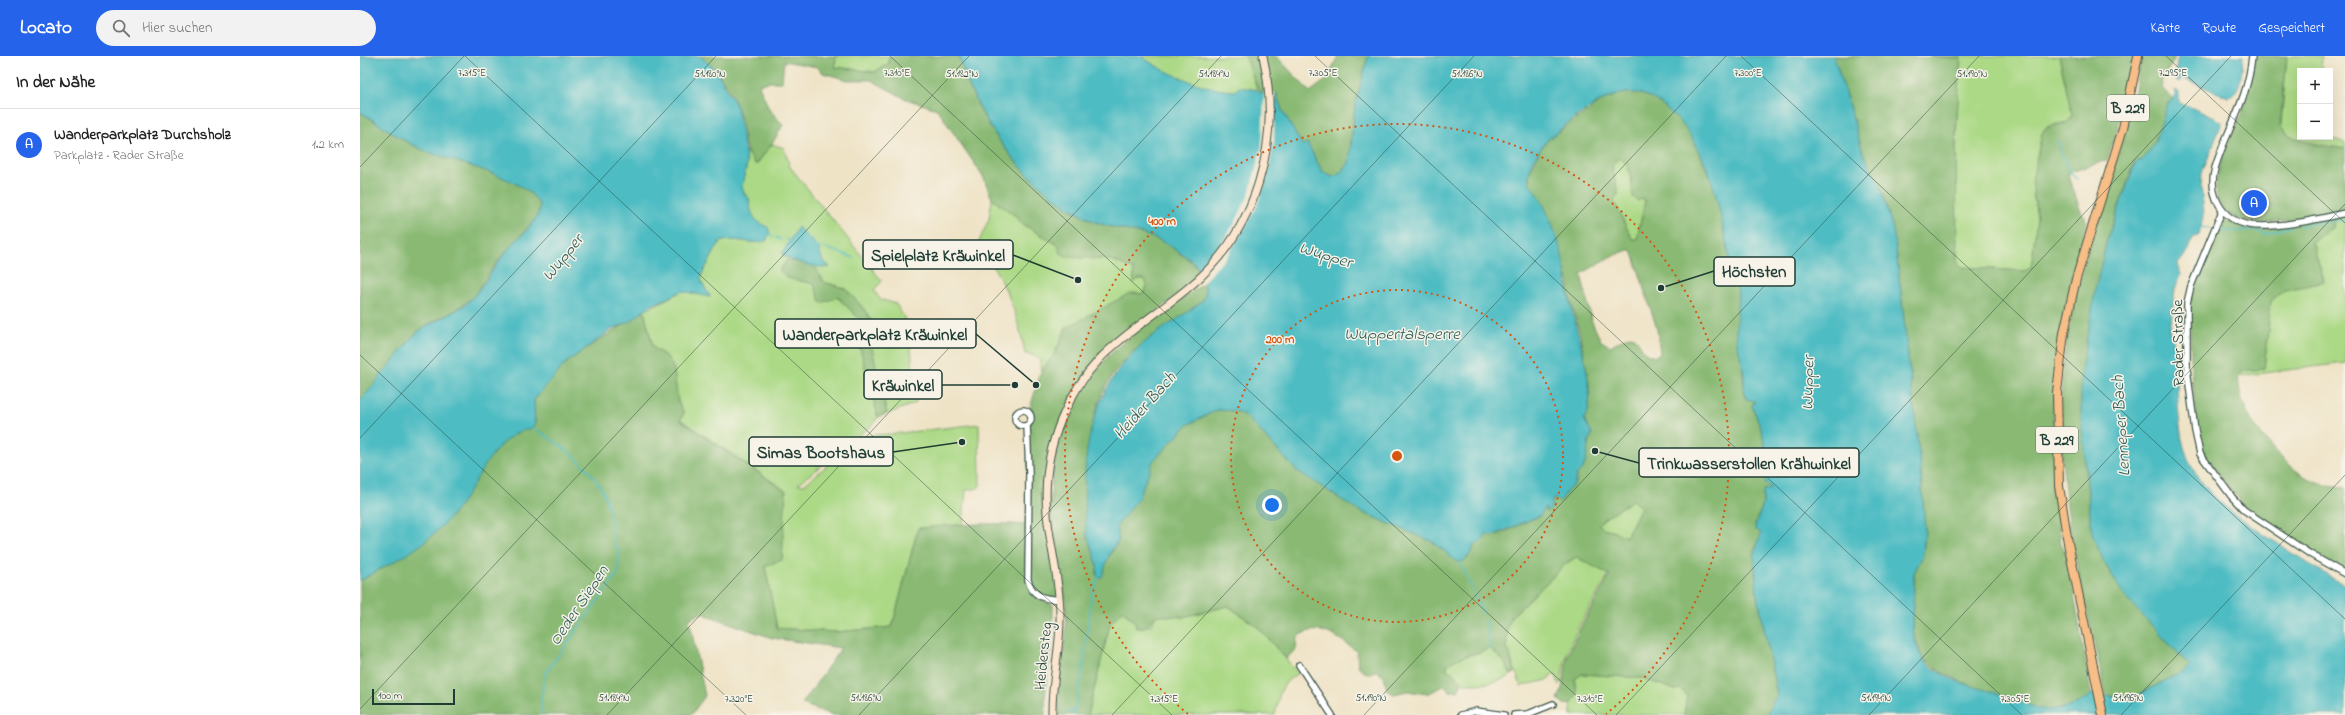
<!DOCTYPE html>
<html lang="de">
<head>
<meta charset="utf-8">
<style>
  body { margin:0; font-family:"Indie Flower",sans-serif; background:#f2f2f2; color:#222 }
  .controls { position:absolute; right:12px; top:12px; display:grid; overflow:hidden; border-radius:0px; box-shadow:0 4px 16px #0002 }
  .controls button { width:36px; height:36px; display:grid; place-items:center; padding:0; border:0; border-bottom:1px solid #e0e0e0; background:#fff; color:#222; font:20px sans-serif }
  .scale { position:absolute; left:12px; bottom:10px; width:83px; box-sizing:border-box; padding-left:4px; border:2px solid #1f3d34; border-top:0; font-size:11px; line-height:14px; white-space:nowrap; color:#1f3d34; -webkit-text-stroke:3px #f7f3e8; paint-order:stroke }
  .you { position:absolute; left:912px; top:449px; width:14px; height:14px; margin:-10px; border:3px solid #fff; border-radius:50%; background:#1a73e8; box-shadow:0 0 0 6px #1a73e833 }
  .badge { display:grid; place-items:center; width:26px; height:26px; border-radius:50%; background:#2563eb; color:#fff; font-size:13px; font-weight:700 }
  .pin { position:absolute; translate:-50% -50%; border:2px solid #fff; box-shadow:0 1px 4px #0006 }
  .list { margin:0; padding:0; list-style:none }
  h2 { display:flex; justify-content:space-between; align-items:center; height:52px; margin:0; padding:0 16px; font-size:17px }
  h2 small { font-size:13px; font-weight:400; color:#767676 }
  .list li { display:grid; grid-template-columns:26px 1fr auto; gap:12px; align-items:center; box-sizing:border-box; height:72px; padding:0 16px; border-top:1px solid #e0e0e0 }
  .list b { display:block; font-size:15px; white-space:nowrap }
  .list p { margin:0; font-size:13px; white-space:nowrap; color:#767676 }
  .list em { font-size:13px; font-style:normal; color:#767676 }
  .icon { flex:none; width:22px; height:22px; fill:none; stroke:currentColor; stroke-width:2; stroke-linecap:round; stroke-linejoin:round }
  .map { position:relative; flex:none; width:1985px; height:659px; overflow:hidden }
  header { display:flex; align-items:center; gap:24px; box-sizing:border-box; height:56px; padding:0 20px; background:#2563eb; color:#fff }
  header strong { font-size:19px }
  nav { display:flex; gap:22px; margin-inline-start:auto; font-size:14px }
  .search { width:280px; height:36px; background:#f2f2f2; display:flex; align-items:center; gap:10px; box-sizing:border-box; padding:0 14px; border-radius:22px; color:#767676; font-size:15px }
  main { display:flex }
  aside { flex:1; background:#fff }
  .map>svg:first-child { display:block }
  .green { fill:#acd986; stroke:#668b5d }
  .forest { fill:#89b973; stroke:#547b54; fill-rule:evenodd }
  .water { fill:#4dbcc3; stroke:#367c7c }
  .pier { fill:#efe3c6 }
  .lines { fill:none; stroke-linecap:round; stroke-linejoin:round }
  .stream { stroke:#4dbcc3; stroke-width:1.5 }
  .street-casing { stroke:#3e564a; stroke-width:8 }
  .secondary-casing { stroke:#3e564a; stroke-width:9 }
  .primary-casing { stroke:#3e564a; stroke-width:10 }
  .street { stroke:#fff; stroke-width:5.5 }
  .secondary { stroke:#fce5cf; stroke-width:7 }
  .primary { stroke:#f7be87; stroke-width:8 }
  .ticks { fill:none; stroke:#1f3d34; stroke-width:1; stroke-opacity:0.45 }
  .ring { fill:none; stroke:#d45610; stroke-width:2; stroke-dasharray:2 4 }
  .labels { text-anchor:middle; stroke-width:3; stroke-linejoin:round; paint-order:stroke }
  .shield { fill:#f7f3e8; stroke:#60746a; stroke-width:1 }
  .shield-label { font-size:15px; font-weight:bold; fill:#1f3d34 }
  .street-label { font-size:16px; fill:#1f3d34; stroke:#f7f3e8 }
  .water-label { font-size:17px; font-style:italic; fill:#2a5d58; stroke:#f7f3e8 }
  .ticks-label { font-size:10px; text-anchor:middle; fill:#1f3d34; stroke:#f7f3e8; stroke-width:3; stroke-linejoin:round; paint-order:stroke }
  .centre { fill:#d45610; stroke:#f7f3e8; stroke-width:2 }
  .ring-label { font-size:12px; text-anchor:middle; font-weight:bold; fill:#d45610; stroke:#f7f3e8; stroke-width:3; stroke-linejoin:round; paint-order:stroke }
  .leader { fill:none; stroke:#1f3d34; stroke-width:1.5 }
  .callout-dot { fill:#1f3d34; stroke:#f7f3e8; stroke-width:1.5 }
  .callout { fill:#f7f3e8; stroke:#1f3d34; stroke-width:1.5 }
  .callout-label { font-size:17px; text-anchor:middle; font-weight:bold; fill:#1f3d34 }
</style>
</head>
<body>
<header>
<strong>Locato</strong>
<div class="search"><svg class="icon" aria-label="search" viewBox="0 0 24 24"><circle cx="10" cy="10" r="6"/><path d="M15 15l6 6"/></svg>Hier suchen</div>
<nav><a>Karte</a><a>Route</a><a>Gespeichert</a></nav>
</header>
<main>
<aside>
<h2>In der Nähe<small></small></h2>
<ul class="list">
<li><span class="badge">A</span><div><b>Wanderparkplatz Durchsholz</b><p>Parkplatz · Rader Straße</p></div><em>1.2 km</em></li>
</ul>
</aside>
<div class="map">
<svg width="1985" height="659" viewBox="0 0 1985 659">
  <rect width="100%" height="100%" fill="#f7f3e8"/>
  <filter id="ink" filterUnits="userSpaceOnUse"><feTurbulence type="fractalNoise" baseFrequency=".025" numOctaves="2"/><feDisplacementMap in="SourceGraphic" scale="8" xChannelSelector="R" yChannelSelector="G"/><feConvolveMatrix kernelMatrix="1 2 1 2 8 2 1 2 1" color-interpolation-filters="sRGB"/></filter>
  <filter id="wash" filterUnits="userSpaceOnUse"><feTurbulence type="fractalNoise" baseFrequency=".012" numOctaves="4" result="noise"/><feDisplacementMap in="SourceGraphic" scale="16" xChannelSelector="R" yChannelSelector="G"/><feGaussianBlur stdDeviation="0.9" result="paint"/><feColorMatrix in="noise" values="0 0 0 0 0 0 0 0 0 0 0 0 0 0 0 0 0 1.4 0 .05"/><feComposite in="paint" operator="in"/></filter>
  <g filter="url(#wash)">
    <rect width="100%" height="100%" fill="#efe3c6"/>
    <!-- green -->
    <path class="green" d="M 478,0 L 529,0 L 529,7 L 515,16 L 475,11 L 476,1 Z
      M 781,0 L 885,0 L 890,10 L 897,34 L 879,31 L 875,35 C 848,35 803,17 781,0 Z
      M 1570,0 L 1699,0 L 1712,59 L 1708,66 L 1691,69 L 1685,72 L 1682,78 L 1677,101 L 1673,138 L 1677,161 L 1671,212 L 1664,215 L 1600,211 L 1597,204 C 1595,137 1595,70 1601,2 Z
      M 1927,0 L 1962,0 L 1961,15 L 1940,15 L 1940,81 L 1970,81 L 1985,87 L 1985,93 C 1968,90 1931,87 1921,71 Z
      M 412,88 L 424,92 L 430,111 L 522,225 L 514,234 L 520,243 L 536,248 L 549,270 L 556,347 L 527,358 L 510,284 L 513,267 L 486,233 L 464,226 L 454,209 L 465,212 L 470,211 L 462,204 L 459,192 L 438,172 L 422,198 L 428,203 L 419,214 C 430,224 440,223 453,228 C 474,235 488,251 502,266 L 496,277 L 518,361 L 512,369 L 438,428 L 444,429 L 482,397 L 510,379 L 532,378 L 619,368 L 620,430 L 616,433 L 606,434 L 603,468 L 579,472 L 558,472 L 532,571 L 475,576 L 417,572 L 405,510 L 426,435 L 320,363 L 324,357 L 318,346 L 308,302 L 293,291 L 284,255 L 322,235 L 350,241 L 341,224 L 342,218 L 360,186 C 376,180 390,190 406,184 L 401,169 L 390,157 L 389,142 C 375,131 386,120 387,107 C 387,103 386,98 385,94 L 396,109 Z
      M 1260,101 C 1271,110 1269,119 1272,130 C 1273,135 1282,141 1285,145 L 1277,183 L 1272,183 L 1254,145 L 1258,138 L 1252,109 Z
      M 632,143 L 657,161 L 661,167 L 698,189 L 730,202 L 751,204 L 773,213 L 775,226 L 778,223 L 783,223 L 787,229 L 785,236 L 781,238 L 776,236 L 706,272 L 694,299 L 681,315 C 683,304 675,298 665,298 C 659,264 646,223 622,196 L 615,199 L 614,197 L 629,163 Z
      M 1985,159 L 1985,307 L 1879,320 L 1885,314 L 1904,313 L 1911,245 L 1924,234 L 1960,227 L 1964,223 L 1952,186 L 1973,172 L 1974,162 Z
      M 1272,443 L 1281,451 L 1266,481 C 1256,475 1245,476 1238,468 C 1248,458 1261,453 1272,443 Z
      M 1216,501 L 1249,518 C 1230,552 1204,587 1201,627 L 1199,629 L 1196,619 L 1191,619 L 1188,624 L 1161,630 L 1147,592 L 1147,572 L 1152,560 L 1207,507 Z
      M 868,550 L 899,572 L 938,617 C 920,628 919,639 915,659 L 728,659 L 750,568 L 763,555 L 775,566 L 790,570 L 797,559 L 823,561 Z
      M 1130,592 L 1145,607 L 1151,619 C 1143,626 1111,631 1102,626 C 1097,623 1092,618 1087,614 L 1087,609 C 1101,598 1115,600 1130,592 Z
      M 1222,618 L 1282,622 L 1315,634 L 1320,633 L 1327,639 L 1324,659 L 1211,659 L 1211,649 L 1217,637 L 1215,623 Z"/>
    <!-- forest -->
    <path class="forest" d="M 340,0 L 478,0 L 476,1 L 475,11 L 515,16 L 529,7 L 529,0 L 599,0 C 617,67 663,127 724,161 C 747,173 773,173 797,183 C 806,186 814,193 822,199 C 832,206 838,209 841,221 L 747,294 L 705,354 L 687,427 L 699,543 L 688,544 L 670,529 L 667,369 L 671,364 L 669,356 L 681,315 L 694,299 L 706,272 L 770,237 L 781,238 L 785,236 L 787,229 L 783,223 L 778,223 L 774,227 L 773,213 L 751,204 L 708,201 L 700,197 L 698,189 L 661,167 L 657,161 L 632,143 L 623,120 L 577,53 L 546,43 L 511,24 L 488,24 L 463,17 L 457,11 L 424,5 L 422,26 L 408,26 L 399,29 L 409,53 L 423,69 L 412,88 L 396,109 C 383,91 385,90 382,70 C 378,43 361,17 340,0 Z
      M 885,0 L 916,0 L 950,36 L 966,24 L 978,0 L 1008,0 L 995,50 L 989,107 L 979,118 L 972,121 L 962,115 L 947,87 L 942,90 L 922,54 L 916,37 C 912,37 907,38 903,37 C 896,36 889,7 885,0 Z
      M 1474,0 L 1601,2 L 1596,73 L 1597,204 L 1600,211 L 1664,215 L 1671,212 L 1677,161 L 1672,124 L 1682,78 C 1688,67 1698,71 1708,66 L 1712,59 L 1699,0 L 1774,0 L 1765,48 L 1747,104 L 1708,117 L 1719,151 L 1727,167 C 1715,208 1703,249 1698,291 C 1690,357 1693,422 1701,488 L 1706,498 L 1716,550 L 1731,638 L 1720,648 L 1708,651 L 1689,654 L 1675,652 L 1658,644 L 1613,631 L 1581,616 L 1562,601 L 1553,576 L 1553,536 L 1555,527 L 1554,517 L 1563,499 L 1565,473 L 1560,406 L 1536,193 L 1533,173 L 1520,128 L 1504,100 Z
      M 1781,0 L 1815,0 C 1810,19 1788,26 1814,43 L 1808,47 C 1801,65 1797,92 1781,105 L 1775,105 L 1747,184 L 1732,257 L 1725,409 L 1732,478 L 1806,585 L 1830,610 L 1824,616 C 1799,624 1772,651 1746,638 C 1716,509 1683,389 1712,256 C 1731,170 1768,88 1781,0 Z
      M 1894,0 L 1927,0 L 1920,69 C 1925,86 1970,90 1985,93 L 1985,157 L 1974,159 L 1973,172 L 1952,186 L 1964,225 L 1947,230 L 1924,234 L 1911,245 L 1904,313 L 1883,315 L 1879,318 C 1873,355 1923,412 1955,426 C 1964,430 1975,431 1985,432 L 1985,515 L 1962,502 L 1885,451 L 1847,404 L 1839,386 L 1831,313 L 1830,246 L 1834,229 L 1857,173 L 1865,165 C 1872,166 1877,170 1883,172 C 1903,177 1923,170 1942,164 C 1925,160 1905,170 1885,165 C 1829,151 1870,88 1882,56 C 1888,38 1891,19 1894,0 Z
      M 1275,36 L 1293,42 L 1317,60 L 1330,77 L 1355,131 L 1369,202 L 1377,226 L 1384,334 L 1386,343 L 1395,344 L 1392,350 C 1404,376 1410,400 1405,428 L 1411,431 L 1409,434 L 1403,436 L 1403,448 L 1395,468 L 1401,477 L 1401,483 L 1395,492 L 1397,536 L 1417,639 L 1406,659 L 1324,659 L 1327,639 L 1320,633 L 1315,634 L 1282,622 L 1222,618 L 1215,623 L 1217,637 L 1211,649 L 1204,648 L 1198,643 C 1206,628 1203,610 1210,595 C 1220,569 1237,543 1250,519 L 1216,501 L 1207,507 L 1152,560 L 1147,572 L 1147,592 L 1155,617 L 1151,619 L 1145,607 L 1130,592 C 1115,600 1101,598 1087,609 L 1087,614 L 1092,616 L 1102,626 L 1098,635 L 1090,635 L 1084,630 L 1067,638 L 1047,635 L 1034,638 L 1027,634 L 1024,621 L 1016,614 L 1011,618 L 1007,618 L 998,610 L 997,596 C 980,582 958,565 937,581 L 936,593 L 926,603 L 899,572 L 868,550 L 823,561 L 797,559 C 789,566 790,573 776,572 L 775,566 L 763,555 L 750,568 L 728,659 L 699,659 C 695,623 709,587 706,551 C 703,516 692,481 691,446 C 690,386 717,328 761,288 C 787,266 817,248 844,227 L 847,235 L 843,244 C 822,262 796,276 775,294 C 734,330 730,371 728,421 C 727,435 725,450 726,464 C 726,483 739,500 737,520 L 744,514 L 745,507 L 759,484 L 756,471 L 793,405 L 827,369 L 857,354 L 876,355 L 886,360 L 936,414 L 999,455 L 1073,486 L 1100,507 L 1108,502 L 1113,490 L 1126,476 L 1132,479 L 1140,478 L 1181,459 L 1183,452 L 1216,426 L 1216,420 C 1218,415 1222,415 1224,410 C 1228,400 1226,388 1232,378 L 1224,363 L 1229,354 L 1229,328 L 1220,278 L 1209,239 L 1209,227 L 1177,137 L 1169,127 L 1169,118 L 1180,94 L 1188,83 L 1243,44 L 1261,37 ZM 1260,102 C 1273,111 1271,127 1273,141 L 1278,145 L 1283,142 L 1285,145 L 1277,183 L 1272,183 L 1254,145 L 1258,138 L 1252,110 ZM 1268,194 L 1271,194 L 1273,197 L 1297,273 L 1300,297 L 1294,301 L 1285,297 L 1275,281 L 1269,280 L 1250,290 L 1241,285 L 1232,266 L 1221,218 L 1250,201 ZM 1272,444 L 1281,451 L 1266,481 C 1257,475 1245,475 1238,468 C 1248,458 1261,453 1272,444 Z
      M 0,56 C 20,68 40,83 61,93 C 89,105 170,121 180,150 L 177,161 L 137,206 L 113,241 L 95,255 L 66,269 L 55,278 L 0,345 Z
      M 428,204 L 454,209 L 464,226 L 486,233 L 504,253 L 513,267 L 510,284 L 527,358 L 518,361 L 496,277 L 502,266 L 478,241 L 461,247 L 454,228 L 427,222 L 419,214 Z
      M 284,255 L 293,291 L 308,302 L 314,313 L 318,346 L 324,357 L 320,364 L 426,435 L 422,504 L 405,510 L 417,572 L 475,576 L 532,571 L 558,472 C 594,469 631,466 668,469 C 667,499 657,537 693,549 C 694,586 684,622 685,659 L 473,659 L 442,648 L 481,592 L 412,582 L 341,557 L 329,563 L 345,640 L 331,659 L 0,659 L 0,525 C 28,507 58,495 81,471 C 108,444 120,403 151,380 C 158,374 167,371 175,368 L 174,344 C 199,302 246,282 284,255 Z"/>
    <!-- water -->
    <path class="water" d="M 0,0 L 340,0 L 356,14 L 377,51 L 387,107 L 382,130 L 384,138 L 389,142 C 391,157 392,165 408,171 L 410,177 L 406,185 C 390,190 376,180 360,186 L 342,218 L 341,224 L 350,241 L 322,235 L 290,250 L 271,265 L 251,274 L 206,307 L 174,344 L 175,368 L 172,372 C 136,379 123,415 105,442 C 95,457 83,470 70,481 C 50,500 23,510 0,525 L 0,345 L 55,278 C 71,265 90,260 106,248 C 124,232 135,207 152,189 C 161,179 179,165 180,150 C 170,121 89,106 61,93 C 40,83 20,68 0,56 Z
      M 599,0 L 781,0 C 803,17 848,35 875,35 L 879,31 L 897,34 L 902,37 L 916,37 L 922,54 L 942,89 L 947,87 L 962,115 L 972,121 L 979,118 L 989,107 L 995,50 L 1008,0 L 1474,0 L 1504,100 L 1520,128 L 1533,173 L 1536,193 L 1560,406 L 1565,473 L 1563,499 L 1554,517 L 1553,576 C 1555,585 1558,597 1564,604 C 1588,629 1627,632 1657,644 C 1669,648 1676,654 1689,654 C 1706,653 1719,649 1731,638 C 1745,638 1755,643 1767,642 C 1784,639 1806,622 1824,616 L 1830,610 L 1765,541 L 1744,506 L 1732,478 L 1721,364 L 1721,315 L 1736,230 L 1747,184 L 1776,105 L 1781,105 C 1797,92 1801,65 1808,47 L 1814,43 L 1815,34 L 1819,36 L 1819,46 L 1855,62 L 1862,67 L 1842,117 L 1841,131 L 1844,155 L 1841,171 L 1839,178 L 1833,182 L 1829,194 L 1818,208 L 1821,219 L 1815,233 L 1810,275 C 1820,309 1815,348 1822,383 C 1832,437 1886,467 1928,494 C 1947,506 1965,519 1985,529 L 1985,659 L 1406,659 L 1417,639 L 1397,536 L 1394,500 L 1401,477 L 1395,473 C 1395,463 1402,456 1403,447 C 1403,442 1402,438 1404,433 L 1409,434 L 1411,431 L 1405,428 C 1410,400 1404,376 1392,350 L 1395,345 L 1386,343 C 1384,336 1384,329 1384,321 C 1383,306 1376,291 1376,277 C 1376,261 1379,244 1377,228 C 1377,218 1371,209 1369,200 C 1358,146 1349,85 1303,50 C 1291,40 1277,34 1261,38 C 1237,43 1214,63 1194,78 C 1184,85 1166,112 1169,125 C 1170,130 1174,133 1177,137 C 1186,152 1193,170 1198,185 C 1204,203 1206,222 1209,240 C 1213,267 1241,341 1224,363 L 1232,378 C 1226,387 1229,397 1225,407 C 1223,414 1219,414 1216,420 L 1214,429 L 1208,434 L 1200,446 L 1196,443 L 1192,444 L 1191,453 L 1186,456 L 1185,451 L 1181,459 L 1130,481 L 1126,477 L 1124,483 L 1113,490 L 1113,494 L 1105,504 L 1097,506 L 1073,486 L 999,455 L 936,414 L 886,360 L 876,355 L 857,354 L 827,369 L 793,405 L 778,443 L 756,471 L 759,484 C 749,495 746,508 742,521 L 739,522 L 737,520 C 739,505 732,495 728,482 C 725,470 725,458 725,446 C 722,379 738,323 791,281 C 808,268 827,258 843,244 C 849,237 842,215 835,208 C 828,201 816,194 808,189 C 787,175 759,175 736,166 C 670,138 617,67 599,0 Z
      M 1818,0 L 1883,0 C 1882,11 1882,39 1868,41 L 1820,21 L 1820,26 L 1816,24 Z
      M 438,171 L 459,192 L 462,204 L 470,211 C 459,213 431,206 422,198 Z"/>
    <!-- pier -->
    <path class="pier" d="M 915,36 L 914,88 L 908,117 L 896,152 L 868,199 L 842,228 L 838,217 L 862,187 L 875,167 L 889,138 L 902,90 L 904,37 Z"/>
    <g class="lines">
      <!-- stream -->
      <path class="stream" d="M 1697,85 L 1709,116 L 1717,123
        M 1939,169 L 1942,170 L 1955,167 L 1985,164
        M 1841,171 L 1849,173
        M 1856,175 L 1897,175 L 1906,178 L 1932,170
        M 408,177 L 413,180
        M 416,181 L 421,184
        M 426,183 L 430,185
        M 457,191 L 463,191 L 494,202
        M 172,372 C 195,383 223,405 238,427 C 250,445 252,469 254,490 L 259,494 L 258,517 L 185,618 L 181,643 L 182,659
        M 1100,505 L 1123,558
        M 1125,564 L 1131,594
        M 705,657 L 715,654
        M 714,659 L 723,613 L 731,541 L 739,520"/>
    </g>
  </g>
  <g filter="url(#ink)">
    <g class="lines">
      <!-- street casing -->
      <g class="street-casing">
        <path id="street" d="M 1892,0 C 1888,45 1867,72 1855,112 C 1848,138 1861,164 1889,169 C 1913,173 1960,163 1985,157
          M 1862,155 L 1831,230 L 1827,247 L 1827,313 L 1835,375 L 1840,398 L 1872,441 L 1884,454 L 1950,498 L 1985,518
          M655 362a8 8 0 1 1 16 0a8 8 0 1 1-16 0Z
          M 667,369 L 669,416 L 668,524 C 672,540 684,544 699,543
          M 939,609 L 972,659
          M 1101,659 L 1116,655 L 1144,659
          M 1154,659 L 1168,658 L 1193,648"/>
      </g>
      <!-- secondary casing -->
      <g class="secondary-casing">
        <path id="secondary" d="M 692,659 C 691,625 701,592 700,559 C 700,530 693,502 689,474 C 683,437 687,398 701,364 C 730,293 774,277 828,232 C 897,176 922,85 903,0"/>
      </g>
      <!-- primary casing -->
      <g class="primary-casing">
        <path id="primary" d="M 1743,659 L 1708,487 L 1699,430 L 1697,336 L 1704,277 L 1716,223 L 1763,72 L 1778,0"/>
      </g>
      <!-- street -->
      <use href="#street" class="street"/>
      <!-- secondary -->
      <use href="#secondary" class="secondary"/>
      <!-- primary -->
      <use href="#primary" class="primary"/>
    </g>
  </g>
  <!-- ticks -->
  <path class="ticks" d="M 105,0 L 812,659M 530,0 L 1237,659M 955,0 L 1662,659M 1381,0 L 1985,563M 1806,0 L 1985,167M 0,111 L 104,0M 0,299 L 386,659M 0,382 L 356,0M 0,653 L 609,0M 247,659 L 861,0M 499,659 L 1114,0M 752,659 L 1366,0M 1004,659 L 1619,0M 1256,659 L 1871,0M 1509,659 L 1985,148M 1761,659 L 1985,419"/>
  <!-- distance rings -->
  <g class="ring">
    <circle cx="1037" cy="400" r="166"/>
    <path d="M828 658A332 332 0 1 1 1246 658"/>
  </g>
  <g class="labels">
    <!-- shield labels -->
    <g class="shield">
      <rect x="1747" y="39" width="42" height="26" rx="3"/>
      <rect x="1676" y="371" width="42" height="26" rx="3"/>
    </g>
    <g class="shield-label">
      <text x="1768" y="57">B 229</text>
      <text x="1697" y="389">B 229</text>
    </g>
    <!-- street labels -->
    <g class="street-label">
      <text transform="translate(1817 287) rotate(-91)" y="6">Rader Straße</text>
      <text transform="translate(682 600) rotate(-84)" y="6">Heidersteg</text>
    </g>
    <!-- water labels -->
    <g class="water-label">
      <text transform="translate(966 198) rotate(17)" y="6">Wupper</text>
      <text transform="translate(202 201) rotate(-51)" y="6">Wupper</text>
      <text x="1042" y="283">Wuppertalsperre</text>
      <text transform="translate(1447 327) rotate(-89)" y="6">Wupper</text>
      <text transform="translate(784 349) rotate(-48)" y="6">Heider Bach</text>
      <text transform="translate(1760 370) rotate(-94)" y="6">Lenneper Bach</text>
      <text transform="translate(218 549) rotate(-56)" y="6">Oeder Siepen</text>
    </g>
  </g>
  <g class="ticks-label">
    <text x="1813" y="20">7.295°E</text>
    <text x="112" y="20">7.315°E</text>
    <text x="537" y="20">7.310°E</text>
    <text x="963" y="20">7.305°E</text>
    <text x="1388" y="20">7.300°E</text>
    <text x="350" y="21">51.180°N</text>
    <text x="602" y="21">51.182°N</text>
    <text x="854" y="21">51.184°N</text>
    <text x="1107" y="21">51.186°N</text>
    <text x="1612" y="21">51.190°N</text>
    <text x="254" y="645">51.184°N</text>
    <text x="506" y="645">51.186°N</text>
    <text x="1011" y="645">51.190°N</text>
    <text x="1516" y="645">51.194°N</text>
    <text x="1768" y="645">51.196°N</text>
    <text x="379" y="646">7.320°E</text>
    <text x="804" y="646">7.315°E</text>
    <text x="1230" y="646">7.310°E</text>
    <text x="1655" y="646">7.305°E</text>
  </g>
  <circle cx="1037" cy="400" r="6" class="centre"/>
  <g class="ring-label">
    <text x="802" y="169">400 m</text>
    <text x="920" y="287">200 m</text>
  </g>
  <!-- callouts -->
  <path class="leader" d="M718 224L653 199M1301 232L1354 215M676 329L616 278M655 329L582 329M602 386L533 396M1235 395L1279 407"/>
  <g class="callout-dot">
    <circle cx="718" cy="224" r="4"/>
    <circle cx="1301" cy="232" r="4"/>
    <circle cx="676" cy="329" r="4"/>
    <circle cx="655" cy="329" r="4"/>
    <circle cx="602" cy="386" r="4"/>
    <circle cx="1235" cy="395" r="4"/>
  </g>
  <g class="callout">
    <rect x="503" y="184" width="150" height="29" rx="4"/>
    <rect x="1354" y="201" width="81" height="29" rx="4"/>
    <rect x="415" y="263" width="201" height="29" rx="4"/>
    <rect x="504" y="314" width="78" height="29" rx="4"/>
    <rect x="389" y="381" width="144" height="29" rx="4"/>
    <rect x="1279" y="392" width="220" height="29" rx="4"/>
  </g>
  <g class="callout-label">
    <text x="578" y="205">Spielplatz Kräwinkel</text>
    <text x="1394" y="221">Höchsten</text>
    <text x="515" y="284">Wanderparkplatz Kräwinkel</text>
    <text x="543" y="335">Kräwinkel</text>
    <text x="461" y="402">Simas Bootshaus</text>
    <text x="1389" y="413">Trinkwasserstollen Krähwinkel</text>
  </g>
</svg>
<div class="controls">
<button>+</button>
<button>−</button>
</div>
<div class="scale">100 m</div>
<div class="you"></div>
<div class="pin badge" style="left:1894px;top:147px">A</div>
</div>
</main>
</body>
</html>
